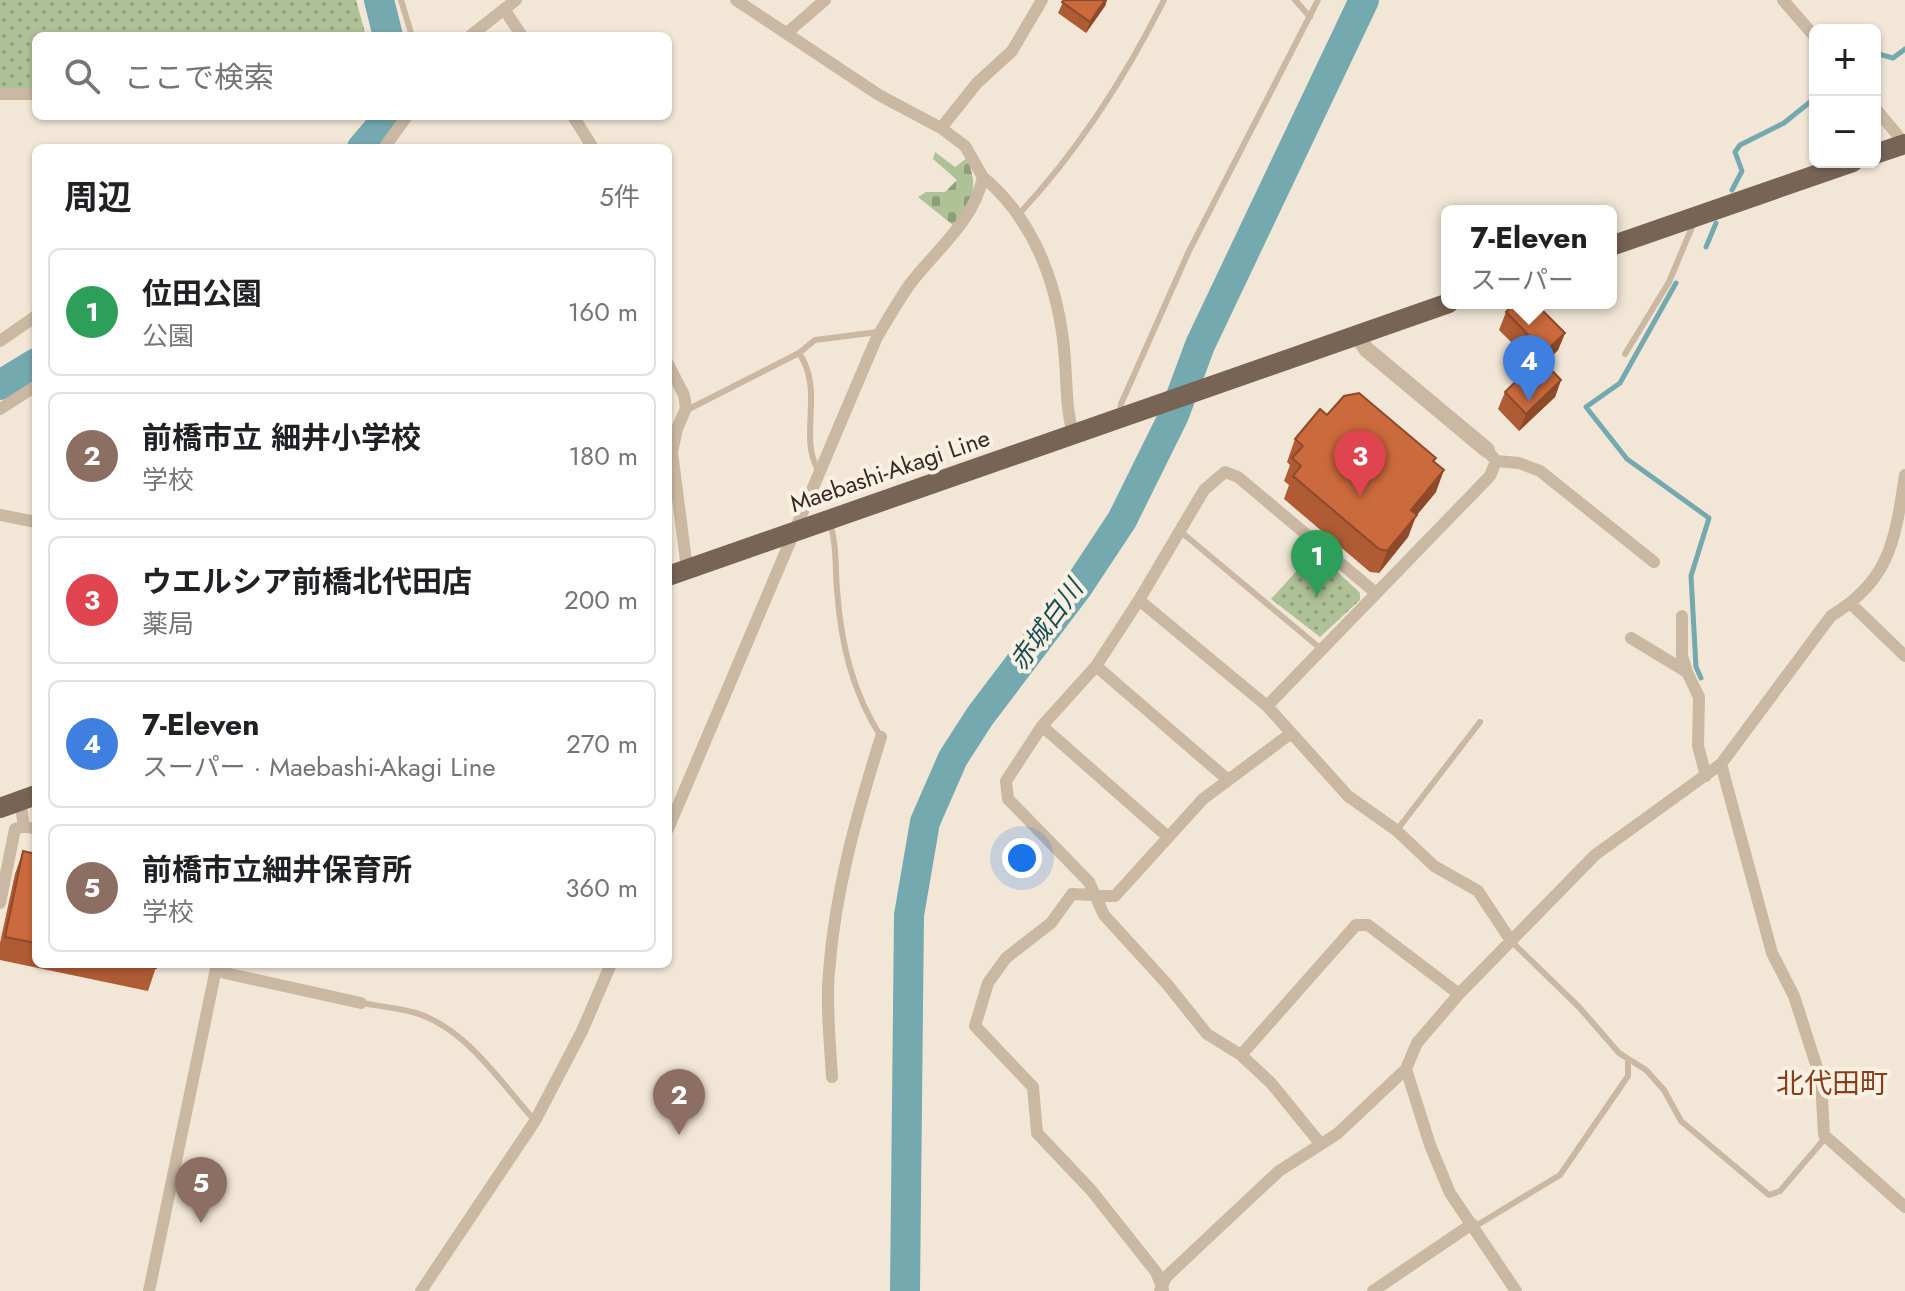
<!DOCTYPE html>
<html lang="ja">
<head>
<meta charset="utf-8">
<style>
  body { margin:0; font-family:Jost,"Noto Sans JP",sans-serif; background:#f6f6f6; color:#202124 }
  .controls { position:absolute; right:24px; top:24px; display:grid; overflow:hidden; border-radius:12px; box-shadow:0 2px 6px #0004 }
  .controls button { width:72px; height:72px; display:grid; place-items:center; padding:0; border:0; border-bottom:2px solid #e0e0e0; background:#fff; color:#202124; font:40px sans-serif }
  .you { position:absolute; left:1022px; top:858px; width:28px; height:28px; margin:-20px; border:6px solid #fff; border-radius:50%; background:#1a73e8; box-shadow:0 0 0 12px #1a73e833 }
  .badge { display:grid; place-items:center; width:52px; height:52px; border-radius:50%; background:#194e58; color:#fff; font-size:26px; font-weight:700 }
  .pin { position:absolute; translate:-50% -66px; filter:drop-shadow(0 2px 4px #0008) }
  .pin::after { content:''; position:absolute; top:42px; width:28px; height:24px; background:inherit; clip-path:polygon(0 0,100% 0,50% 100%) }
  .popup { position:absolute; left:1441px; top:205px; width:176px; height:104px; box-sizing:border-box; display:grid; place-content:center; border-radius:12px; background:#fff; filter:drop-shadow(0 2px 6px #0005); font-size:26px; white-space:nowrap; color:#757577 }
  .popup b { font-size:30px; color:#202124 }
  .popup::after { content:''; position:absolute; left:50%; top:100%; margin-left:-16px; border:16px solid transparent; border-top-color:#fff }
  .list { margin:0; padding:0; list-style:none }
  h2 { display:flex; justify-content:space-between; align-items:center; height:104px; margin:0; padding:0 32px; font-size:34px }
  h2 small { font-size:26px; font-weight:400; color:#757577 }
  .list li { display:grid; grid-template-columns:52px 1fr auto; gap:24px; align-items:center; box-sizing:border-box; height:128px; margin:0 16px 16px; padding:0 16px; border:2px solid #e0e0e0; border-radius:12px }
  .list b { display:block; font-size:30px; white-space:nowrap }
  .list p { margin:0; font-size:26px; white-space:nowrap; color:#757577 }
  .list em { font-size:26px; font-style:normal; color:#757577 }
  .icon { flex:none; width:44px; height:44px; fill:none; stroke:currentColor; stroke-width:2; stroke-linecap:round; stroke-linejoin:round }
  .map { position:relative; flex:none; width:1905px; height:1291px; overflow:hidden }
  .search { position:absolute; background:#fff; box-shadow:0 2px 6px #0004; left:32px; top:32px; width:640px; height:88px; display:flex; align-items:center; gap:20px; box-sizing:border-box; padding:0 28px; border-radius:12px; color:#757577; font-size:30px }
  .panel { position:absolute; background:#fff; box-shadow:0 2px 6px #0004; left:32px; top:144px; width:640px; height:824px; border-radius:12px }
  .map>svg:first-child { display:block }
  .cemetery { fill:url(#cemetery-stones) }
  .park { fill:url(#park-dots) }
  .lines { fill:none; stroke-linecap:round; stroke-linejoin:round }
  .stream { stroke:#75a9b0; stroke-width:5 }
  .river { stroke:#75a9b0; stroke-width:30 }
  .service { stroke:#cab8a3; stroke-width:6 }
  .minor { stroke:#cab8a3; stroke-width:12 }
  .tertiary { stroke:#cab8a3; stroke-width:16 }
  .primary { stroke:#776455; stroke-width:20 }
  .wall { fill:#af5b34 }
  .shaded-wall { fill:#8e4a2a }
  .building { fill:#cb6a3c; stroke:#8e4a2a; stroke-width:2 }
  .labels { text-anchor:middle; stroke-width:8; stroke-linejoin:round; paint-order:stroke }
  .street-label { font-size:24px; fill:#352b25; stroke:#faf1e3 }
  .water-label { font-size:26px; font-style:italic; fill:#194e58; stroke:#faf1e3 }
  .quarter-label { font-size:28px; fill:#873e1b; stroke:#faf1e3 }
</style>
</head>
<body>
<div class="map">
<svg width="1905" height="1291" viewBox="0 0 1905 1291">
  <defs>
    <pattern id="cemetery-stones" width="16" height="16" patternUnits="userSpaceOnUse" patternTransform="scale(2)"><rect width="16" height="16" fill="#afc197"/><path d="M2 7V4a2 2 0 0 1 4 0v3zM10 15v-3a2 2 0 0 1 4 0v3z" fill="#8f9d7b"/></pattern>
    <pattern id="park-dots" width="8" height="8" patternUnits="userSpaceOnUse" patternTransform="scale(2)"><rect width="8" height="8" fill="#afc197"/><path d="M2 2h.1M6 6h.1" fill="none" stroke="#8f9d7b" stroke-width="1.8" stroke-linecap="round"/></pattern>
  </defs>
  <rect width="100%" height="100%" fill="#f2e7d7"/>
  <!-- cemetery -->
  <path class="cemetery" d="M 935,152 L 955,167 L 967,158 C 980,191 971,198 954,226 L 918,197 L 926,192 L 945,192 L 957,180 L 933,159 Z"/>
  <!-- park -->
  <path class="park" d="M 0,0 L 356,0 L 366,36 L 36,36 L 36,91 L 0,91 Z
    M 1315,551 L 1360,593 L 1360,600 L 1320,637 L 1271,599 Z"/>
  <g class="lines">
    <!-- stream -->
    <path class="stream" d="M 1875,53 L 1893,58 L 1905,49
      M 1732,190 L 1742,171 L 1735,152 L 1740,145 L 1784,123 L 1815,98
      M 1706,247 L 1716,223
      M 1676,283 L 1620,383 L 1586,407 L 1627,459 L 1709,518 L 1691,576 L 1696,667 L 1701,678"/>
    <!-- river -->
    <path class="river" d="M 379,0 L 388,36
      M 362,148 L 379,128 L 383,116
      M 0,385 L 36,363
      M 905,1291 L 909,915 L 925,822 L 953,758 L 980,716 L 1077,588 L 1122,520 L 1174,415 L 1200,345 L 1364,0"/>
    <!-- service -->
    <path class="service" d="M 401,0 L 412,36
      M 1295,0 L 1310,17
      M 1019,214 C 1078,151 1125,78 1164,0
      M 799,353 C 825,391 798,435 818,470
      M 1625,354 L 1669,282 L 1695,220
      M 685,411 L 799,353 L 815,340 L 878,332
      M 1120,414 L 1121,404 L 1189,251 L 1318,0
      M 830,523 C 837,546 835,566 837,590 C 841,644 852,691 881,737
      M 1180,531 L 1321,649
      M 1397,830 L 1480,722
      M 1511,941 L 1579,1007 L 1619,1053 L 1646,1070 L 1664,1090 L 1681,1121 L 1769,1195 L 1780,1191 L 1826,1137
      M 361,1003 C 378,1006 399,1008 416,1013 C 467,1029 501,1083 535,1121
      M 1474,1227 L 1560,1175 L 1628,1076 L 1628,1061"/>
    <!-- minor -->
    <path class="minor" d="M 1783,0 L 1815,37
      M 504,9 L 522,36
      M 788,32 L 825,0
      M 470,36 L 516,0
      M 0,94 L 36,94
      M 1875,108 L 1905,144
      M 573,116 L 593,148
      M 941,128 L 977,83 L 1012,51 L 1042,0
      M 384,148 L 407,116
      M 983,177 C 1037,222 1060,291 1065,360 C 1067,386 1066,409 1073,434
      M 0,341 L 36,316
      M 668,364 L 684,395 L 686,408 L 677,429 L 672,452 L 687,569
      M 0,409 L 36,386
      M 1496,461 L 1519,463 L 1540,471 L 1654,562
      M 0,515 L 36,522
      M 1376,593 L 1238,477 L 1225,472 L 1204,490 L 1139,600 L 1267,706 L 1348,796 L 1396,830 L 1434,866 L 1478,891 L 1511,941
      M 1139,600 L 1096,666 L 1042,726 L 1006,781 L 1008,799 L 1089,882 L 1104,915 L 1167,984 L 1207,1034 L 1241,1055 L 1271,1083 L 1319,1142
      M 1851,604 L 1905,656
      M 1682,616 L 1682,656 L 1687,672
      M 1631,638 L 1687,672 L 1699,697 L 1698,746 L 1706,776
      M 1096,666 L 1227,779
      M 1267,706 L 1490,476 L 1496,461 L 1487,450
      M 1042,726 L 1168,837
      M 1721,764 L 1772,953 L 1794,996 L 1821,1080 L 1824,1135 L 1905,1207
      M 20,801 L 24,826 L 36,829
      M 668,829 L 877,337 C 888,319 898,301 910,284 C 936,250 974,221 983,177 L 965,146 L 941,128 L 879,95 L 736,0
      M 0,903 L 15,829 L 24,826
      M 216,971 L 361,1003
      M 1241,1055 L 1356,925 L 1368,925 L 1459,994
      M 1406,1069 L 1430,1145 L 1450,1193 L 1516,1291
      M 832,1077 C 830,1042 826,1006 829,972 C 835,890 857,814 881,737
      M 1163,1289 L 1156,1272 L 1091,1190 L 1037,1133 L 1033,1087 L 975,1026 L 988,983 L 1006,958 L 1051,923 L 1072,894 L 1115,896 L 1203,799 L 1290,734
      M 149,1291 L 217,964
      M 421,1291 L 535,1121 L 582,1031 L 611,964
      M 1160,1291 L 1166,1277 L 1279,1171 L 1337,1134 L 1406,1069 L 1417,1043 L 1459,994 L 1595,855 L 1721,764 L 1831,616 C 1891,580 1895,539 1905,475
      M 1373,1291 L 1472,1224"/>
    <!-- tertiary -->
    <path class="tertiary" d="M 1357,335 L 1366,349 L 1487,450"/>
    <!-- primary -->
    <path class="primary" d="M 1875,154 L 1905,144
      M 1611,246 L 1853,162
      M 668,576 L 1449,303
      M 0,808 L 36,795"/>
  </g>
  <!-- wall -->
  <path class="wall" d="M 1064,0 L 1107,0 L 1105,6 L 1086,33 L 1058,13 Z
    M 1506,312 L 1565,333 L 1558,350 L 1545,363 L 1561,380 L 1555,397 L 1519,431 L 1498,409 L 1505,392 L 1533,364 L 1499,330 Z
    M 1327,415 L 1436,458 L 1434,462 L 1436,492 L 1416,516 L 1408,537 L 1379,573 L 1370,572 L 1284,499 L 1289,485 L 1284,481 L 1290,465 L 1287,462 L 1295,439 Z
    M 23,851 L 36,854 L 36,964 L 157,964 L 148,991 L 0,960 L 0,943 L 15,874 Z"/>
  <!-- shaded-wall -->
  <path class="shaded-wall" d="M 1105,0 L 1107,0 L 1105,6 L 1086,33 L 1090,22 Z
    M 1565,333 L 1558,350 L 1539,370 L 1545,352 Z
    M 1561,380 L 1555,397 L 1519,431 L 1526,414 Z
    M 1444,470 L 1436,492 L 1416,516 L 1408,537 L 1379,573 L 1387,551 L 1411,510 Z"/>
  <!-- building -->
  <path class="building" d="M 1064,0 L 1105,0 L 1090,22 L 1062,2 Z
    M 1515,303 L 1535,303 L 1565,333 L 1545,352 L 1506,312 Z
    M 1540,358 L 1561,380 L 1526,414 L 1505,392 Z
    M 1359,393 L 1436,458 L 1433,461 L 1444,470 L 1411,510 L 1417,515 L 1387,551 L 1379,549 L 1293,476 L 1301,466 L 1292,458 L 1303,446 L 1295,439 L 1320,409 L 1327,415 L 1344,396 Z
    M 23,851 L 36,854 L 36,943 L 5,937 Z
    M 137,964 L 157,964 L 156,968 Z"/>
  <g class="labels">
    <!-- street labels -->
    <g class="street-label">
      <text transform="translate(890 471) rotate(-19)" y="8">Maebashi-Akagi Line</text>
    </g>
    <!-- water labels -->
    <g class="water-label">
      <text transform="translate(1046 625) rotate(-54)" y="9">赤城白川</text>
    </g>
    <!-- quarter labels -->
    <g class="quarter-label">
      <text x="1832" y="1093">北代田町</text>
    </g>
  </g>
</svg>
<div class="controls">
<button>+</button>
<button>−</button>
</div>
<div class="you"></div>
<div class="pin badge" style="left:1317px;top:596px;background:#2e9e5b">1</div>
<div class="pin badge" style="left:679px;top:1135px;background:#8d6e63">2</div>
<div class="pin badge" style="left:1360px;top:496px;background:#e0444e">3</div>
<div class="pin badge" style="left:1529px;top:401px;background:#3f7fe0">4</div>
<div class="popup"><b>7-Eleven</b>スーパー</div>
<div class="pin badge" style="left:201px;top:1223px;background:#8d6e63">5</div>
<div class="search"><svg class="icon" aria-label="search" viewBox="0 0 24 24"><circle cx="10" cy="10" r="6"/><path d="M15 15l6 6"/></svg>ここで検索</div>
<section class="panel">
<h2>周辺<small>5件</small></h2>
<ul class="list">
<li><span class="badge" style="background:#2e9e5b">1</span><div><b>位田公園</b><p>公園</p></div><em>160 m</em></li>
<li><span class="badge" style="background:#8d6e63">2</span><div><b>前橋市立 細井小学校</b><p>学校</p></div><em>180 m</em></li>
<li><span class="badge" style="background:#e0444e">3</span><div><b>ウエルシア前橋北代田店</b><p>薬局</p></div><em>200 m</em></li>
<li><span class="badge" style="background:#3f7fe0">4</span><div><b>7-Eleven</b><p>スーパー · Maebashi-Akagi Line</p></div><em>270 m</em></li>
<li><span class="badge" style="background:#8d6e63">5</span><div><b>前橋市立細井保育所</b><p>学校</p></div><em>360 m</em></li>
</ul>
</section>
</div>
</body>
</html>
